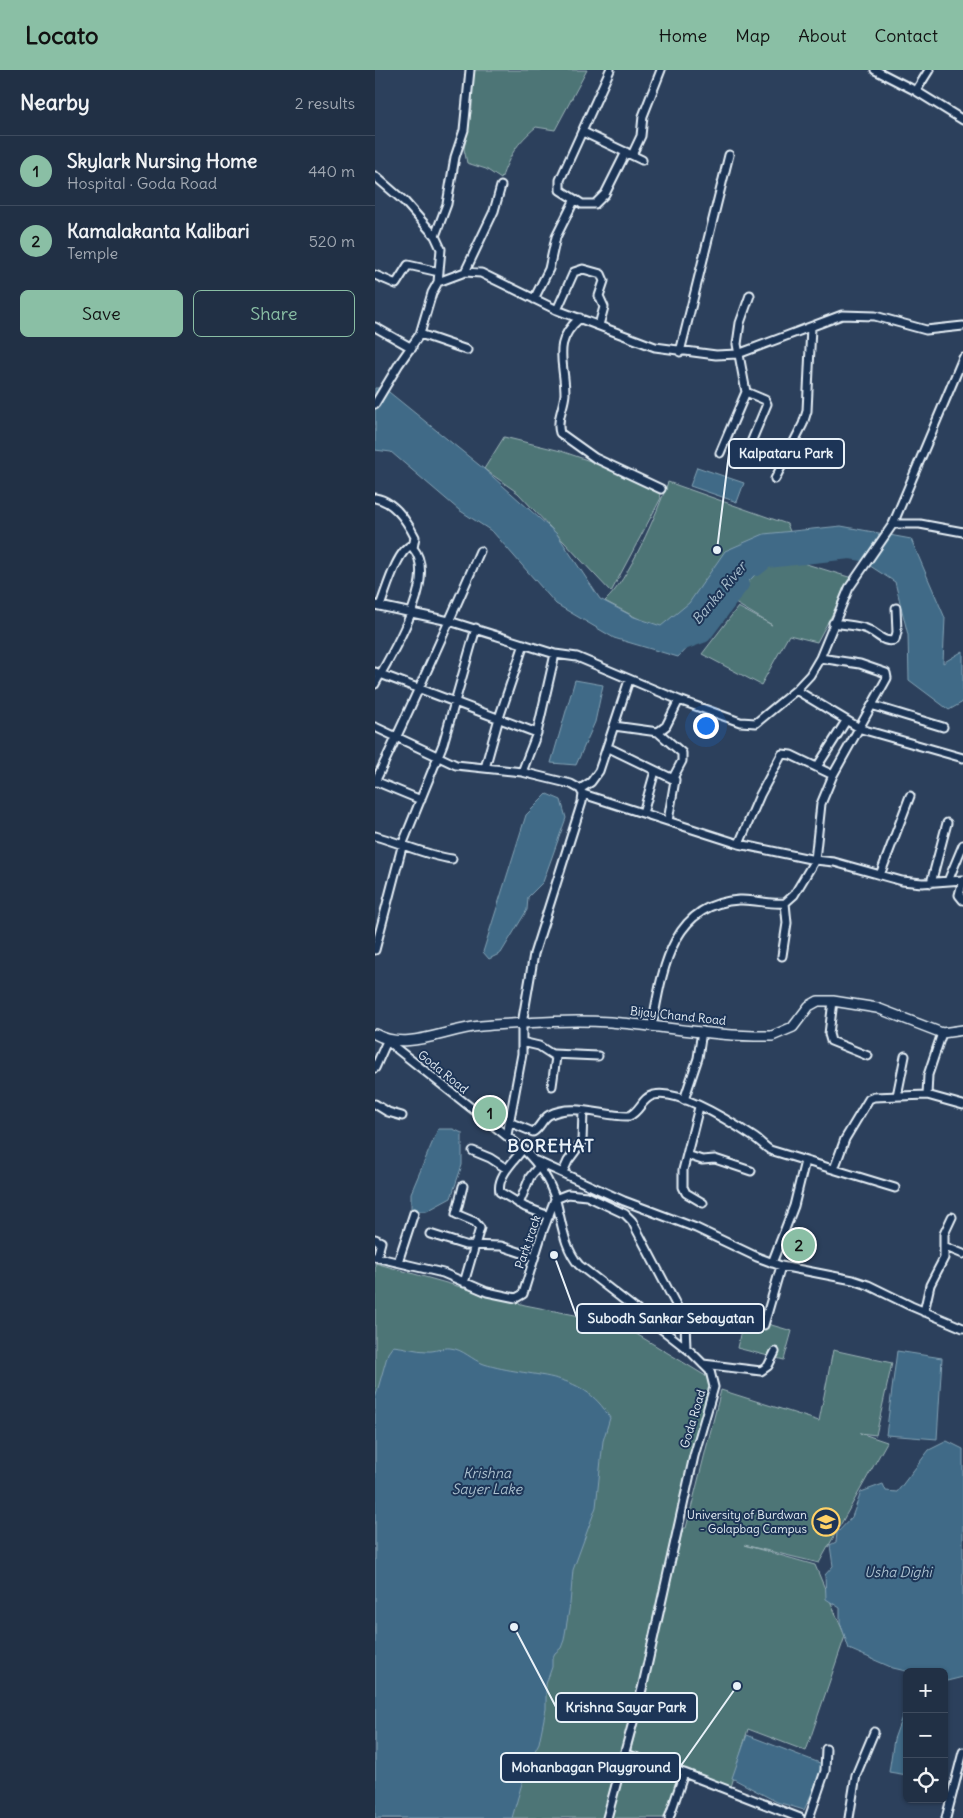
<!DOCTYPE html>
<html lang="en">
<head>
<meta charset="utf-8">
<style>
  body { margin:0; font-family:Delius,sans-serif; background:#29384c; color:#f1f3f6 }
  .controls { position:absolute; right:15px; bottom:15px; display:grid; overflow:hidden; border-radius:8px; box-shadow:0 1px 4px #0004 }
  .controls button { width:45px; height:45px; display:grid; place-items:center; padding:0; border:0; border-bottom:1px solid #3e4b5e; background:#213045; color:#f1f3f6; font:25px sans-serif }
  .you { position:absolute; left:330px; top:655px; width:18px; height:18px; margin:-12px; border:4px solid #fff; border-radius:50%; background:#1a73e8; box-shadow:0 0 0 8px #1a73e833 }
  .badge { display:grid; place-items:center; width:32px; height:32px; border-radius:50%; background:#8abfa5; color:#111; font-size:16px; font-weight:700 }
  .pin { position:absolute; translate:-50% -50%; border:2px solid #fff; box-shadow:0 1px 5px #0006 }
  .list { margin:0; padding:0; list-style:none }
  h2 { display:flex; justify-content:space-between; align-items:center; height:65px; margin:0; padding:0 20px; font-size:21px }
  h2 small { font-size:16px; font-weight:400; color:#a2a9b3 }
  .list li { display:grid; grid-template-columns:32px 1fr auto; gap:15px; align-items:center; box-sizing:border-box; height:70px; padding:0 20px; border-top:1px solid #3e4b5e }
  .list b { display:block; font-size:19px; white-space:nowrap }
  .list p { margin:0; font-size:16px; white-space:nowrap; color:#a2a9b3 }
  .list em { font-size:16px; font-style:normal; color:#a2a9b3 }
  .actions { display:flex; gap:10px; padding:15px 20px }
  .actions a { flex:1; padding:11px 0; border:1px solid #8abfa5; border-radius:8px; text-align:center; font-size:18px; color:#8abfa5 }
  .actions .main { background:#8abfa5; color:#111 }
  .icon { flex:none; width:28px; height:28px; fill:none; stroke:currentColor; stroke-width:2; stroke-linecap:round; stroke-linejoin:round }
  .map { position:relative; flex:none; width:588px; height:1748px; overflow:hidden }
  header { display:flex; align-items:center; gap:30px; box-sizing:border-box; height:70px; padding:0 25px; background:#8abfa5; color:#111 }
  header strong { font-size:24px }
  nav { display:flex; gap:28px; margin-inline-start:auto; font-size:18px }
  main { display:flex }
  aside { flex:1; background:#213045 }
  .map>svg:first-child { display:block }
  .green { fill:#4e7476; stroke:#9bb2b7 }
  .water { fill:#406b87; stroke:#83a1b4 }
  .lines { fill:none; stroke-linecap:round; stroke-linejoin:round }
  .river { stroke:#406b87; stroke-width:12 }
  .minor-casing { stroke:#e8f1f8; stroke-width:11 }
  .major-casing { stroke:#e8f1f8; stroke-width:12 }
  .minor { stroke:#1d3557; stroke-width:7 }
  .major { stroke:#1d3557; stroke-width:9 }
  .labels { text-anchor:middle; stroke-width:4; stroke-linejoin:round; paint-order:stroke }
  .street-label { font-size:12px; fill:#e8f1f8; stroke:#1d3557 }
  .poi-label { font-size:12px; fill:#e8f1f8; stroke:#1d3557; text-anchor:end }
  .water-label { font-size:14px; font-style:italic; fill:#adc2d0; stroke:#1d3557 }
  .district-label { font-size:18px; font-weight:bold; letter-spacing:1px; fill:#e8f1f8; stroke:#1d3557 }
  .leader { fill:none; stroke:#e8f1f8; stroke-width:2 }
  .callout-dot { fill:#e8f1f8; stroke:#1d3557; stroke-width:2 }
  .callout { fill:#1d3557; stroke:#e8f1f8; stroke-width:2 }
  .callout-label { font-size:14px; text-anchor:middle; font-weight:bold; fill:#e8f1f8 }
</style>
</head>
<body>
<header>
<strong>Locato</strong>
<nav><a>Home</a><a>Map</a><a>About</a><a>Contact</a></nav>
</header>
<main>
<aside>
<h2>Nearby<small>2 results</small></h2>
<ul class="list">
<li><span class="badge">1</span><div><b>Skylark Nursing Home</b><p>Hospital · Goda Road</p></div><em>440 m</em></li>
<li><span class="badge">2</span><div><b>Kamalakanta Kalibari</b><p>Temple</p></div><em>520 m</em></li>
</ul>
<div class="actions"><a class="main">Save</a><a>Share</a></div>
</aside>
<div class="map">
<svg width="588" height="1748" viewBox="0 0 588 1748">
  <rect width="100%" height="100%" fill="#2c405c"/>
  <filter id="ink" filterUnits="userSpaceOnUse"><feTurbulence type="fractalNoise" baseFrequency=".02" numOctaves="2"/><feDisplacementMap in="SourceGraphic" scale="10" xChannelSelector="R" yChannelSelector="G"/><feConvolveMatrix kernelMatrix="1 2 1 2 8 2 1 2 1" color-interpolation-filters="sRGB"/></filter>
  <g filter="url(#ink)">
    <!-- green -->
    <path class="green" d="M 98,0 L 212,0 L 180,60 L 161,57 C 141,74 135,85 126,109 L 111,99 L 92,93 L 89,79 L 97,37 Z
      M 129,367 L 186,381 L 282,414 L 286,428 L 236,522 L 143,423 L 109,399 Z
      M 293,412 L 412,454 L 428,493 L 477,508 L 442,572 L 414,565 L 386,615 L 327,584 L 363,537 L 397,555 L 345,524 L 296,560 L 275,555 L 230,531 C 253,511 282,443 293,412 Z
      M 0,1193 L 150,1235 L 245,1254 L 339,1311 L 232,1748 L 0,1748 Z
      M 369,1247 L 417,1261 L 409,1290 L 362,1278 Z
      M 458,1280 L 517,1293 L 501,1365 L 485,1363 L 512,1372 L 444,1493 L 369,1475 L 440,1495 L 470,1566 L 431,1681 L 373,1659 L 356,1717 L 311,1701 L 297,1748 L 233,1748 L 251,1681 L 289,1693 L 256,1680 L 308,1458 L 311,1458 L 346,1320 L 444,1351 Z"/>
    <!-- water -->
    <path class="water" d="M 0,318 L 9,318 L 109,399 L 182,464 L 225,529 L 259,547 L 286,556 L 314,533 L 350,481 L 389,464 L 466,456 L 536,469 L 570,548 L 568,593 L 588,581 L 588,632 L 574,640 L 534,610 L 533,565 L 520,512 L 475,483 L 392,492 L 303,587 L 239,568 L 181,534 L 118,462 L 84,440 L 16,382 L 0,380 Z
      M 322,397 L 369,413 L 362,432 L 315,416 Z
      M 200,610 L 228,615 L 220,652 L 201,695 L 176,693 Z
      M 172,724 L 186,730 L 191,748 L 168,812 L 153,827 L 152,840 L 126,883 L 114,889 L 108,882 L 151,745 Z
      M 63,1059 L 78,1059 L 87,1063 L 87,1095 L 76,1128 L 52,1141 L 36,1141 L 36,1123 Z
      M 18,1276 C 30,1277 41,1281 52,1281 C 60,1282 68,1277 75,1278 C 88,1279 97,1290 109,1294 C 156,1309 206,1298 235,1348 L 228,1371 L 221,1437 L 198,1500 L 195,1534 L 189,1570 L 186,1578 L 180,1583 L 177,1589 L 177,1597 L 171,1614 L 171,1639 L 164,1673 L 152,1696 L 137,1748 L 0,1748 L 0,1329 L 13,1283 Z
      M 522,1281 L 567,1288 L 562,1369 L 511,1365 Z
      M 572,1371 L 588,1379 L 588,1607 L 572,1611 L 569,1610 L 569,1602 L 535,1602 L 518,1598 L 474,1579 L 465,1552 L 465,1538 L 451,1529 L 450,1505 L 458,1496 L 455,1475 L 461,1472 L 462,1463 L 477,1447 L 486,1422 L 508,1414 L 511,1421 L 522,1422 L 554,1380 Z
      M 528,1644 L 532,1645 L 532,1705 L 514,1702 L 519,1669 Z
      M 372,1665 L 450,1695 L 429,1740 L 402,1732 L 357,1708 Z"/>
    <g class="lines">
      <!-- river -->
      <path class="river" d="M 382,500 L 392,492 L 475,483 L 488,485
        M 303,576 L 330,566 L 368,515"/>
      <!-- minor casing -->
      <g class="minor-casing">
        <path id="minor" d="M 235,0 L 185,110 L 185,120 L 207,134 L 220,134 L 230,124 L 251,82
          M 500,0 L 541,21 L 588,50
          M 541,21 L 554,0
          M 208,62 L 267,90
          M 257,85 L 266,66 L 268,46 L 286,0
          M 0,106 L 30,132 L 60,166 L 66,179 L 63,212 L 57,223 L 45,264 L 24,294 L 0,334
          M 60,166 L 72,134 L 80,87 L 89,60 L 95,0
          M 90,202 L 119,141 L 126,116
          M 0,205 L 21,214 L 33,195 L 64,202
          M 63,212 L 90,202 L 106,203 L 182,240 L 280,277 L 341,285 L 363,284 L 467,245 L 500,246 L 551,260 L 588,256
          M 159,229 L 174,199 L 181,167 L 199,131
          M 182,240 L 199,202 L 208,199 L 226,204 L 229,211 L 224,226 L 229,237 L 224,255
          M 205,248 C 176,273 190,292 190,324 C 189,337 181,350 185,363 L 220,388 L 286,419
          M 0,257 L 37,278
          M 45,264 L 92,280
          M 305,282 L 354,85
          M 374,377 L 392,334 L 390,330 L 371,322 L 362,274 L 365,253 L 375,225
          M 345,383 L 371,322
          M 400,409 L 428,354 L 432,341 L 436,257
          M 0,428 C 19,431 32,451 40,467 L 38,478 C 64,508 16,585 0,614
          M 518,454 L 545,454 L 588,462
          M 0,535 L 74,551 L 180,584 L 202,587 L 304,630 L 365,652 L 381,653 L 421,620 L 435,605 L 445,588 L 474,518 L 518,454 L 588,288
          M 5,536 C 11,521 22,480 37,475
          M 458,553 C 469,555 485,555 494,560 C 504,565 508,573 520,570 L 522,562 L 521,538
          M 0,602 L 162,663
          M 421,620 L 486,659 L 588,688
          M 499,636 L 568,657
          M 239,656 L 283,662 L 291,656 L 304,630
          M 0,657 L 81,695 L 147,702 L 196,714 L 205,719 L 208,724 L 207,732 L 159,884 L 147,954 L 147,984 L 132,1065
          M 283,662 L 307,683 L 307,691 L 298,708
          M 232,677 L 300,710 L 293,751
          M 442,697 L 471,651
          M 110,698 L 124,648 L 149,574
          M 147,702 L 162,663 L 180,584
          M 0,711 L 46,730
          M 0,712 C 37,636 71,559 105,481
          M 205,719 L 216,712 L 224,701 L 254,610
          M 208,724 L 364,774 L 440,790 L 459,792 L 527,811 L 547,813 L 588,810
          M 268,743 L 280,701
          M 0,766 C 26,773 50,785 77,789
          M 364,774 L 385,725 L 407,684 L 416,685 L 458,705
          M 505,805 L 535,726
          M 588,810 L 584,825 L 588,830
          M 573,811 L 588,775
          M 556,813 L 572,753
          M 0,880 L 28,773 L 68,674 L 101,558
          M 407,886 L 412,853 L 410,833
          M 458,931 L 454,964 L 456,971 L 493,986
          M 277,956 C 287,903 295,834 364,830 C 380,829 395,835 410,833 L 419,825 L 440,790 L 446,734 L 458,705 L 512,608 L 511,603 L 485,594 L 445,588
          M 147,972 L 164,976 L 181,987 L 177,1016
          M 178,984 L 223,986
          M 0,998 L 12,971 L 148,1079 C 163,1093 175,1111 181,1131 C 187,1153 189,1178 204,1195 L 316,1282 L 335,1301 L 339,1317 L 319,1386 L 267,1619 L 232,1748
          M 552,1025 L 553,1005 L 567,963
          M 522,1026 L 530,986
          M 309,1030 L 323,988 L 327,961
          M 0,1034 L 13,1042 L 27,1046
          M 324,1037 L 308,1100 L 308,1117 L 311,1123 L 328,1133
          M 134,1052 L 158,1062 C 165,1058 167,1049 174,1045 C 198,1032 229,1047 254,1046 C 265,1042 267,1027 279,1025 C 305,1019 359,1054 380,1068 C 386,1072 390,1077 395,1080 L 520,1118
          M 148,1079 C 140,1090 121,1107 125,1122 L 150,1137 L 174,1146
          M 98,1081 L 115,1088 L 132,1099
          M 312,1085 L 327,1090 L 340,1089 L 376,1101
          M 161,1091 L 249,1131 L 321,1158 L 382,1187 L 406,1196 L 478,1210 L 493,1215 L 536,1236 L 588,1258
          M 459,1099 L 470,1069 L 494,1029 L 499,1027 L 552,1025 L 588,1035
          M 188,1102 L 193,1091 L 207,1072 L 208,1041
          M 88,1116 L 81,1144 L 100,1152 L 105,1158 L 89,1213
          M 144,1134 L 155,1107 L 164,1096
          M 55,1164 L 90,1175 L 126,1176 L 159,1187
          M 0,1169 L 6,1172 L 2,1187
          M 571,1177 L 588,1184
          M 0,1187 L 68,1203 L 112,1222 L 141,1228 L 148,1224 L 167,1163 L 180,1129 L 193,1124 L 212,1126 L 250,1144 L 257,1151 L 307,1246 L 310,1254 L 311,1278
          M 23,1192 L 39,1143
          M 397,1193 L 419,1136 L 430,1091
          M 549,1242 L 555,1215 L 569,1188 L 569,1164 L 577,1147
          M 389,1255 L 406,1196
          M 328,1294 L 386,1301 L 393,1296 L 400,1282
          M 250,1684 L 309,1703 L 425,1748
          M 294,1748 L 309,1703
          M 434,1748 L 450,1701 L 451,1679
          M 474,1748 L 481,1705 L 499,1662
          M 571,1748 L 588,1682"/>
      </g>
      <!-- major casing -->
      <g class="major-casing">
        <path id="major" d="M 0,964 C 32,982 70,959 106,956 C 149,953 192,949 235,952 C 288,956 343,967 397,966 L 418,957 L 434,936 L 443,931 L 458,931 L 502,938 L 567,963 L 588,960"/>
      </g>
      <!-- minor -->
      <use href="#minor" class="minor"/>
      <!-- major -->
      <use href="#major" class="major"/>
    </g>
  </g>
  <!-- icons -->
  <defs>
    <g id="university-ring" transform="scale(1.4375)"><circle r="9.5" fill="#1d3557" stroke="#ffd166" stroke-width="1.5"/><path d="M0-5L7-2L0 1L-7-2ZM-4 1L0 2.5L4 1V4Q0 6-4 4Z" fill="#ffd166"/></g>
  </defs>
  <g fill-rule="evenodd">
    <use href="#university-ring" x="451" y="1452"/>
  </g>
  <g class="labels">
    <!-- street labels -->
    <g class="street-label">
      <text transform="translate(303 946) rotate(6)" y="4">Bijay Chand Road</text>
      <text transform="translate(68 1002) rotate(39)" y="4">Goda Road</text>
      <text transform="translate(153 1172) rotate(-71)" y="4">Park track</text>
      <text transform="translate(318 1349) rotate(-73)" y="4">Goda Road</text>
    </g>
    <!-- poi labels -->
    <g class="poi-label">
      <text x="432" y="1449">University of Burdwan<tspan x="432" dy="14">- Golapbag Campus</tspan></text>
    </g>
    <!-- water labels -->
    <g class="water-label">
      <text transform="translate(344 523) rotate(-50)" y="5">Banka River</text>
      <text x="112" y="1408">Krishna<tspan x="112" dy="16">Sayer Lake</tspan></text>
      <text x="523" y="1507">Usha Dighi</text>
    </g>
    <!-- district labels -->
    <g class="district-label">
      <text x="176" y="1082">BOREHAT</text>
    </g>
  </g>
  <!-- callouts -->
  <path class="leader" d="M342 480L354 383M179 1185L202 1248M139 1557L181 1637M362 1616L305 1697"/>
  <g class="callout-dot">
    <circle cx="342" cy="480" r="5"/>
    <circle cx="179" cy="1185" r="5"/>
    <circle cx="139" cy="1557" r="5"/>
    <circle cx="362" cy="1616" r="5"/>
  </g>
  <g class="callout">
    <rect x="354" y="369" width="115" height="29" rx="5"/>
    <rect x="202" y="1234" width="187" height="29" rx="5"/>
    <rect x="181" y="1623" width="141" height="29" rx="5"/>
    <rect x="126" y="1683" width="179" height="29" rx="5"/>
  </g>
  <g class="callout-label">
    <text x="411" y="388">Kalpataru Park</text>
    <text x="296" y="1253">Subodh Sankar Sebayatan</text>
    <text x="251" y="1642">Krishna Sayar Park</text>
    <text x="216" y="1702">Mohanbagan Playground</text>
  </g>
</svg>
<div class="controls">
<button>+</button>
<button>−</button>
<button><svg class="icon" aria-label="locate" viewBox="0 0 24 24"><circle cx="12" cy="12" r="6"/><path d="M12 2v4M12 18v4M2 12h4M18 12h4"/></svg></button>
</div>
<div class="you"></div>
<div class="pin badge" style="left:115px;top:1043px">1</div>
<div class="pin badge" style="left:424px;top:1175px">2</div>
</div>
</main>
</body>
</html>
